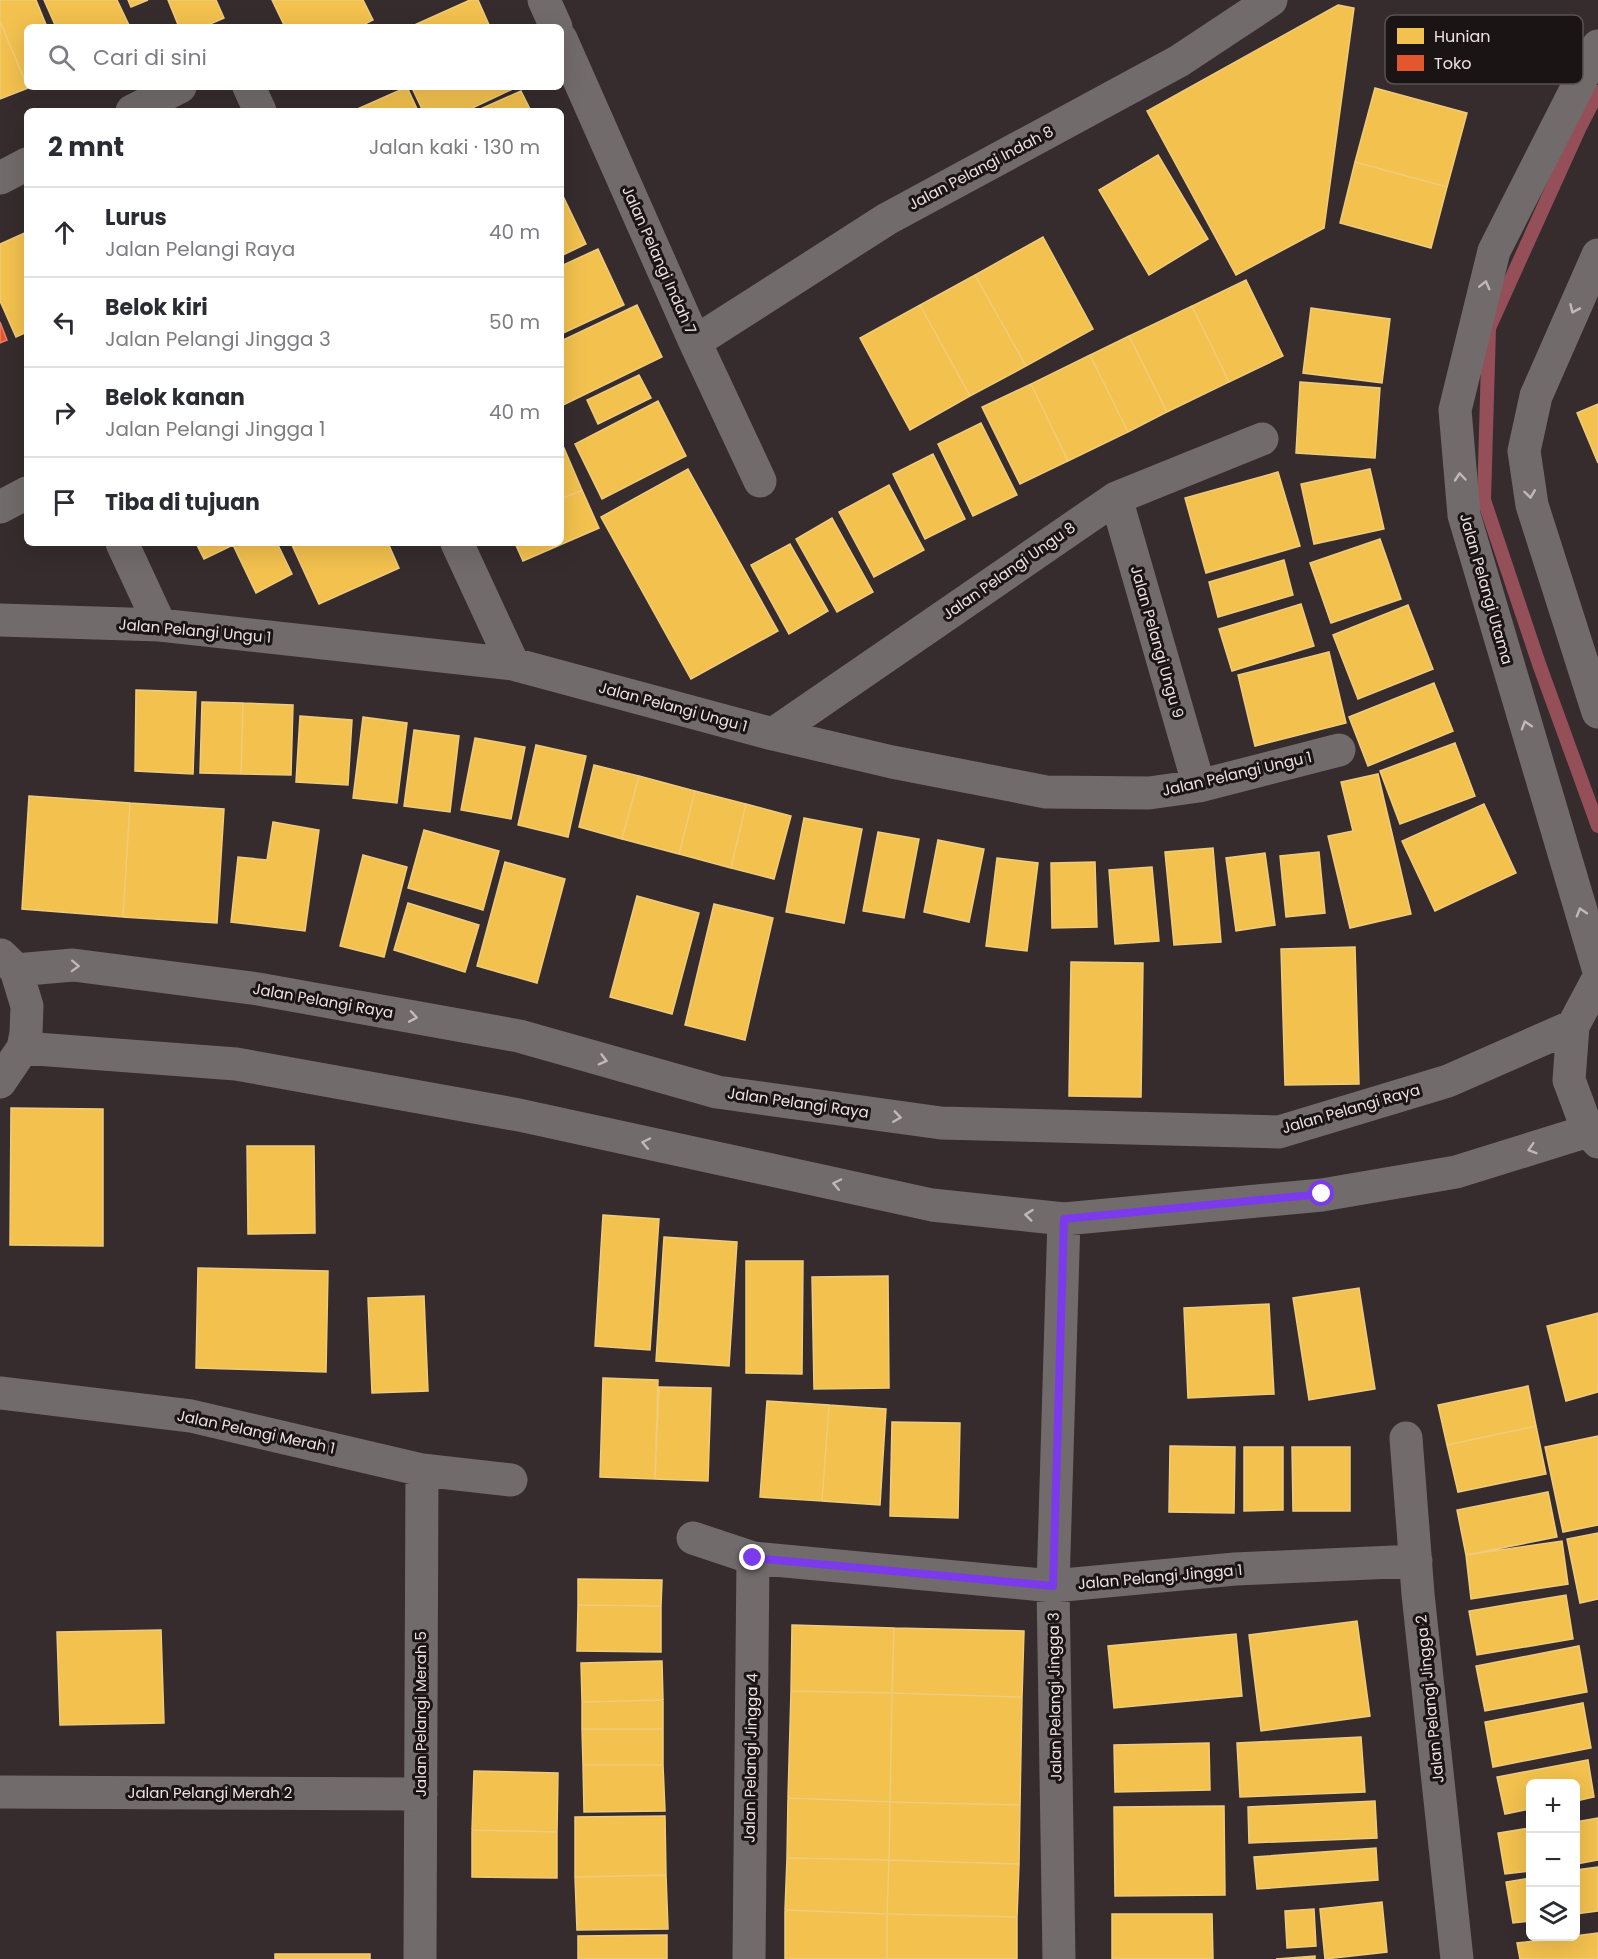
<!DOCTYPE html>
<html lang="id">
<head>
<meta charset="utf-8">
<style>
  body { margin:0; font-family:Poppins,sans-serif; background:#f7f7f7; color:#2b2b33 }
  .controls { position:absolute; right:18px; bottom:18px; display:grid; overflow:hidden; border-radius:9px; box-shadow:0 6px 24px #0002 }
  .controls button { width:54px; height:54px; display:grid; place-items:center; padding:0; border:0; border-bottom:2px solid #e1e1e2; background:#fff; color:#2b2b33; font:30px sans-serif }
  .stop { position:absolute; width:18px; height:18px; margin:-14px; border:4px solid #7c3aed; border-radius:50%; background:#fff }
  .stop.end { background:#7c3aed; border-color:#fff; box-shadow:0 2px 6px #0008 }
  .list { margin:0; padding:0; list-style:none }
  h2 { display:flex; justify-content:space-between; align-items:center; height:78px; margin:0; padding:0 24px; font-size:26px }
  h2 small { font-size:20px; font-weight:400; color:#7c7c81 }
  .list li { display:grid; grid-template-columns:39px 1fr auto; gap:18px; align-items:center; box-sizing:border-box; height:90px; padding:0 24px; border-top:2px solid #e1e1e2 }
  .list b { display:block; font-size:22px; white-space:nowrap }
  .list p { margin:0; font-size:20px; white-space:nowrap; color:#7c7c81 }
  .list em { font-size:20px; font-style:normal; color:#7c7c81 }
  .icon { flex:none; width:33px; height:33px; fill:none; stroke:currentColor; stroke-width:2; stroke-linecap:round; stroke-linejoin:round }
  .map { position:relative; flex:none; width:1598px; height:1959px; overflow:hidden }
  .search { position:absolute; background:#fff; box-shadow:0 6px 24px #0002; left:24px; top:24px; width:540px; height:66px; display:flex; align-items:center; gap:15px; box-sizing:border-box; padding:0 21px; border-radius:9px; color:#7c7c81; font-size:22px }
  .panel { position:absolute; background:#fff; box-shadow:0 6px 24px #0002; left:24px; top:108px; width:540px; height:438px; border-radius:9px }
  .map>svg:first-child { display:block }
  .homes { fill:#f2c14e; stroke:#f0cb7b; stroke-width:1.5 }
  .shops { fill:#e4572e; stroke:#e78164; stroke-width:1.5 }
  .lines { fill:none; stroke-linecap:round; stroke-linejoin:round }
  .stream { stroke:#944f58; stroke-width:14 }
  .street { stroke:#726b6c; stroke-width:33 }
  .oneway { stroke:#c2b8b9 }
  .route { stroke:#7c3aed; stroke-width:8 }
  .labels { text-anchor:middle; stroke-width:6; stroke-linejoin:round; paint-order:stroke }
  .street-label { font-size:15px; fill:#ede2e3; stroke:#1b1415 }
  .key { fill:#1b1415; stroke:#5a5253; stroke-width:1.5 }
  .key-label { font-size:16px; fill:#ede2e3 }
</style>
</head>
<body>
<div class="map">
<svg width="1598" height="1959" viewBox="0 0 1598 1959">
  <rect width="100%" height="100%" fill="#362c2e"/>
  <!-- homes -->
  <path class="homes" d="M 0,0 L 36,0 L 47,27 L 27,27 L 27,86 L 0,21 Z
    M 44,0 L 117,0 L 129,25 L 124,27 L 56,27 Z
    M 128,0 L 148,0 L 131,7 Z
    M 168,0 L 216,0 L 224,18 L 203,27 L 179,27 Z
    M 272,0 L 363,0 L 373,20 L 359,27 L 285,27 Z
    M 470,0 L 478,0 L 490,27 L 410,27 Z
    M 1338,5 L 1354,8 L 1324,228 L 1236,275 L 1147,111 Z
    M 0,21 L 28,88 L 0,99 Z
    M 407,87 L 418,111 L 353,111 Z
    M 517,87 L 466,111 L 423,111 L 412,88 Z
    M 1375,88 L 1467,113 L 1447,187 L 1355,162 Z
    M 521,91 L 531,111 L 476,111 Z
    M 1158,155 L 1208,239 L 1149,275 L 1099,190 Z
    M 1355,162 L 1447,187 L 1431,248 L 1340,223 Z
    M 563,196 L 586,244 L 561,256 L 561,197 Z
    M 27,232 L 27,332 L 16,337 L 0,301 L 0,244 Z
    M 1043,237 L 1093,329 L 1026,366 L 975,275 Z
    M 598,249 L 624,305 L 561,334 L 561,266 Z
    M 975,275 L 1026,366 L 970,396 L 920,305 Z
    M 1246,280 L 1283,356 L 1229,382 L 1192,306 Z
    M 637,305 L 662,357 L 561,406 L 561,341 Z
    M 920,305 L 970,396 L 910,430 L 860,338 Z
    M 1192,306 L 1229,382 L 1167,412 L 1129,336 Z
    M 1311,308 L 1390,319 L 1382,383 L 1303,373 Z
    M 1129,336 L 1167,412 L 1128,432 L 1090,355 Z
    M 1090,355 L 1128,432 L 1068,461 L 1031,384 Z
    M 639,375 L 651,398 L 598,424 L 587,400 Z
    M 1300,382 L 1380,388 L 1375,458 L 1296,453 Z
    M 1031,384 L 1068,461 L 1020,484 L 982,407 Z
    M 658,401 L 686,456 L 602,499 L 575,444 Z
    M 1598,404 L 1598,463 L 1577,413 Z
    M 981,423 L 1017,495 L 973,516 L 938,444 Z
    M 564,448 L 582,490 L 561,499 L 561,450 Z
    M 933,454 L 965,519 L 925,539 L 893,474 Z
    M 688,469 L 778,631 L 691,679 L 601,517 Z
    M 1370,469 L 1384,529 L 1314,544 L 1301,484 Z
    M 1278,472 L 1300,546 L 1206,573 L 1185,498 Z
    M 889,485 L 924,550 L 874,577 L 839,512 Z
    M 582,490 L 599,528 L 523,561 L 515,543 L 561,543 L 561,499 Z
    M 832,518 L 873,592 L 837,612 L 796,539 Z
    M 1380,539 L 1401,599 L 1331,623 L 1310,563 Z
    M 196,543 L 277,543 L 292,574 L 256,593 L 233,545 L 204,559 Z
    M 291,543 L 388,543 L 399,568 L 319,604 Z
    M 790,544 L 828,611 L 789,634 L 751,565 Z
    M 1284,560 L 1293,595 L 1218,617 L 1209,582 Z
    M 1301,604 L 1314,646 L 1232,671 L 1219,629 Z
    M 1408,605 L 1433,669 L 1358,699 L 1333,635 Z
    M 1329,652 L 1346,723 L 1255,746 L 1238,675 Z
    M 1434,683 L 1453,731 L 1368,766 L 1349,717 Z
    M 136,690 L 196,692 L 193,774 L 135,771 Z
    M 202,702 L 243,703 L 241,774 L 200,773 Z
    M 243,703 L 293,705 L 291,775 L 241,774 Z
    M 300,716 L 352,720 L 348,785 L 296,782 Z
    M 363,717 L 407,723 L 397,803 L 353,798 Z
    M 414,730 L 459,736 L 450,812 L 404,806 Z
    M 475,738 L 525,747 L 511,819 L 461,810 Z
    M 1455,743 L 1475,796 L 1400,824 L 1380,771 Z
    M 536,745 L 586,756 L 568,837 L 518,825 Z
    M 594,765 L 639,776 L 622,839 L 579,827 Z
    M 1378,774 L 1411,914 L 1350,928 L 1328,836 L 1353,831 L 1341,782 Z
    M 639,776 L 695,791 L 679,854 L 622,839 Z
    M 695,791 L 746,804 L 731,868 L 679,854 Z
    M 29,796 L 130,803 L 123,917 L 22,909 Z
    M 130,803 L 224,809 L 217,923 L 123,917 Z
    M 746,804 L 791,816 L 774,879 L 731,868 Z
    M 1484,804 L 1516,873 L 1435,911 L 1402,841 Z
    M 804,818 L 862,829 L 844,923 L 786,912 Z
    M 273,822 L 319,830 L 305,931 L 231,922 L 238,857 L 267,860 Z
    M 424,830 L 499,851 L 483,910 L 408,888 Z
    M 878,832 L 919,839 L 904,918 L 863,911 Z
    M 938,840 L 984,849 L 969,922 L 924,912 Z
    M 1213,848 L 1221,942 L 1174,945 L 1165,852 Z
    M 1319,852 L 1325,913 L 1286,917 L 1280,856 Z
    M 1265,853 L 1275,925 L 1236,931 L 1226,858 Z
    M 363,855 L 407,867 L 384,957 L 340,946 Z
    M 997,858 L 1038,863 L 1027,951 L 986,946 Z
    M 505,862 L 565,879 L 537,983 L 477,966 Z
    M 1095,862 L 1097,927 L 1052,928 L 1051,863 Z
    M 1152,867 L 1159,941 L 1115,944 L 1109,870 Z
    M 637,896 L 699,913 L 672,1014 L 610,997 Z
    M 408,903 L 479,925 L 465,972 L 394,950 Z
    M 714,904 L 773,918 L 745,1040 L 685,1025 Z
    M 1355,947 L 1359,1084 L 1285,1085 L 1281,949 Z
    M 1071,962 L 1143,963 L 1141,1097 L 1069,1096 Z
    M 11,1108 L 103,1109 L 103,1246 L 10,1245 Z
    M 247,1146 L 314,1146 L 315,1233 L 248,1234 Z
    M 603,1215 L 659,1219 L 650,1350 L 595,1346 Z
    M 664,1237 L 737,1242 L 729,1366 L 656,1361 Z
    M 746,1261 L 803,1261 L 802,1374 L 746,1373 Z
    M 198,1268 L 328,1271 L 326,1372 L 196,1368 Z
    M 888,1276 L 889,1388 L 814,1389 L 812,1277 Z
    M 1359,1288 L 1375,1389 L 1309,1400 L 1293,1298 Z
    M 424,1296 L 428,1391 L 372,1393 L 368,1298 Z
    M 1269,1304 L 1274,1394 L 1188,1398 L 1184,1308 Z
    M 1598,1313 L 1598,1392 L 1566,1401 L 1547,1326 Z
    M 603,1378 L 658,1380 L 655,1479 L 600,1477 Z
    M 1528,1386 L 1536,1426 L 1447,1445 L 1438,1405 Z
    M 659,1387 L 711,1388 L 708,1481 L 655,1479 Z
    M 767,1401 L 829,1405 L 822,1501 L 760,1497 Z
    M 829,1405 L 886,1409 L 880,1505 L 822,1501 Z
    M 892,1422 L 960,1423 L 958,1518 L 890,1516 Z
    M 1536,1426 L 1546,1474 L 1458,1492 L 1447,1445 Z
    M 1598,1436 L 1598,1525 L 1563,1532 L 1545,1447 Z
    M 1170,1446 L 1235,1447 L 1234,1513 L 1169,1512 Z
    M 1244,1447 L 1283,1447 L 1283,1510 L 1244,1511 Z
    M 1292,1447 L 1350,1447 L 1350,1511 L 1293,1511 Z
    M 1548,1492 L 1557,1537 L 1466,1555 L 1457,1510 Z
    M 1598,1533 L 1598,1599 L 1580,1603 L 1567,1539 Z
    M 1562,1541 L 1568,1584 L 1471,1599 L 1466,1555 Z
    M 578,1579 L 662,1580 L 661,1606 L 578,1605 Z
    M 1566,1595 L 1573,1639 L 1477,1655 L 1469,1611 Z
    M 578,1605 L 661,1606 L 661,1652 L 577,1651 Z
    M 1357,1621 L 1370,1716 L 1261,1731 L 1249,1635 Z
    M 792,1625 L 894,1628 L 892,1693 L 791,1691 Z
    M 894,1628 L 1024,1631 L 1022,1697 L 892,1693 Z
    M 161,1630 L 164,1723 L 60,1725 L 57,1632 Z
    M 1236,1634 L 1242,1696 L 1114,1708 L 1108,1646 Z
    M 1579,1646 L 1587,1692 L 1485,1711 L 1476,1666 Z
    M 662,1661 L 663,1700 L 582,1702 L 581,1663 Z
    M 791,1691 L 892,1693 L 890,1802 L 788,1798 Z
    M 892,1693 L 1022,1697 L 1020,1805 L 890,1802 Z
    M 663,1700 L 663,1729 L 582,1729 L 582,1702 Z
    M 1583,1703 L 1591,1748 L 1493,1767 L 1485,1722 Z
    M 582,1729 L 663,1729 L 663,1765 L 583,1765 Z
    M 1361,1737 L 1365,1792 L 1240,1797 L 1237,1743 Z
    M 1209,1743 L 1210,1790 L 1115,1792 L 1114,1745 Z
    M 1588,1760 L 1594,1797 L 1576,1801 L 1576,1784 L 1530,1784 L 1530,1809 L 1505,1814 L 1497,1777 Z
    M 583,1765 L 663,1765 L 665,1811 L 584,1812 Z
    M 474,1771 L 558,1773 L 557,1832 L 472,1830 Z
    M 788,1798 L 890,1802 L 889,1860 L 787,1858 Z
    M 1375,1801 L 1377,1838 L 1249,1843 L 1248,1807 Z
    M 890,1802 L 1020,1805 L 1019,1864 L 889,1860 Z
    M 1224,1806 L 1225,1895 L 1115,1896 L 1114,1807 Z
    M 665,1816 L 666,1875 L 575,1877 L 575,1817 Z
    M 1598,1818 L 1598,1860 L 1576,1864 L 1576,1822 Z
    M 1530,1828 L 1530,1871 L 1505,1874 L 1498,1833 Z
    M 472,1830 L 557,1832 L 557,1878 L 472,1877 Z
    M 1376,1848 L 1378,1880 L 1257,1889 L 1254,1857 Z
    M 787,1858 L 889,1860 L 887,1914 L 785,1910 Z
    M 889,1860 L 1019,1864 L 1017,1917 L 887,1914 Z
    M 1598,1867 L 1598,1911 L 1576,1914 L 1576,1870 Z
    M 666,1875 L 668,1929 L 577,1930 L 575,1877 Z
    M 1530,1878 L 1530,1921 L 1513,1923 L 1506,1882 Z
    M 1382,1902 L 1387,1952 L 1325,1959 L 1320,1909 Z
    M 1314,1909 L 1316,1946 L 1287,1948 L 1285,1911 Z
    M 785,1910 L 887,1914 L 887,1959 L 785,1959 Z
    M 887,1914 L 1017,1917 L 1017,1959 L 887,1959 Z
    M 1112,1914 L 1212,1914 L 1213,1959 L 1112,1959 Z
    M 1598,1933 L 1598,1959 L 1520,1959 L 1517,1943 Z
    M 667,1935 L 667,1959 L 578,1959 L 578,1936 Z
    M 275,1954 L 370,1954 L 370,1959 L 275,1959 Z
    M 1315,1956 L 1315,1959 L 1276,1959 Z"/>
  <!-- shops -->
  <path class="shops" d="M 0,322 L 7,340 L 0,343 Z"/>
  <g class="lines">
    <!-- stream -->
    <path class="stream" d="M 1598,92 L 1579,129 L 1489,328 L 1484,500 L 1539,664 L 1598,826"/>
    <!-- street -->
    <path class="street" d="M 544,0 L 556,27
      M 561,39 L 695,342 L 760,481
      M 1598,46 L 1494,251 L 1455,410 L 1464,515 L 1598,968
      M 249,87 L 260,111
      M 132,111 L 180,87
      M 0,178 L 27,164
      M 1598,255 L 1536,396 L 1524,451 L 1532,505 L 1598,712
      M 695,342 L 887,219 L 1179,61 L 1271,0
      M 1116,498 L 1199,786
      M 0,507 L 27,493
      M 122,543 L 160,625
      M 457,543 L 513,664
      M 0,620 L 160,625 L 513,664 L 773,734 L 892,762 L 1046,792 L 1149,793 L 1199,786 L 1339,750
      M 773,734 L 1116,498 L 1262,439
      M 16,970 L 73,965 L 258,989 L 519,1036 L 717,1092 L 941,1123 L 1279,1132 L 1448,1081 L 1573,1026
      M 1598,979 L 1573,1026 L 1569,1080 L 1588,1131 L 1598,1142
      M 23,1048 L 236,1064 L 519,1115 L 932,1205 L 1064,1219 L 1322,1195 L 1456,1172 L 1588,1131
      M 0,1082 L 23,1048 L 26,1033 L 27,1006 L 16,970 L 1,955
      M 0,1393 L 191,1416 L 422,1470 L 511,1480
      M 1406,1438 L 1418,1594 L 1457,1959
      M 693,1538 L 753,1558 L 1053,1586 L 1235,1569 L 1416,1561
      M 0,1792 L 421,1794
      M 420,1959 L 422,1470
      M 749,1959 L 753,1558
      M 1059,1959 L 1053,1586 L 1064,1219"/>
  </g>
  <!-- one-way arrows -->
  <defs><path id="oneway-chevron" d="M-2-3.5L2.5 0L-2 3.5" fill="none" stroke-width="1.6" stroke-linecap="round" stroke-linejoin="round" transform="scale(1.5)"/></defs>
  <g class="oneway">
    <use href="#oneway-chevron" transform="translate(1485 285) rotate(-76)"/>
    <use href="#oneway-chevron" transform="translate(1574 309) rotate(114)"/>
    <use href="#oneway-chevron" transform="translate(1460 477) rotate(-95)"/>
    <use href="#oneway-chevron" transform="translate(1530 494) rotate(82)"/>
    <use href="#oneway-chevron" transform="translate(1526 725) rotate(-107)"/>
    <use href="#oneway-chevron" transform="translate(1581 912) rotate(-107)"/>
    <use href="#oneway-chevron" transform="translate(75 966) rotate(2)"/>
    <use href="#oneway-chevron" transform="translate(413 1017) rotate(10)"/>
    <use href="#oneway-chevron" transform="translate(603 1060) rotate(15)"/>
    <use href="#oneway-chevron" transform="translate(897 1117) rotate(8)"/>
    <use href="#oneway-chevron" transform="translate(646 1143) rotate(-168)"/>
    <use href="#oneway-chevron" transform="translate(1532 1149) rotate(163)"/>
    <use href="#oneway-chevron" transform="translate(837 1184) rotate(-168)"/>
    <use href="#oneway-chevron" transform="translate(1029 1215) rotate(-174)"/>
  </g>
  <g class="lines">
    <!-- route -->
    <path class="route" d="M 753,1558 L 1053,1586 L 1064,1219 L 1322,1194"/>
  </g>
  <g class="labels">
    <!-- street labels -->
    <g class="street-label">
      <text transform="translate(981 168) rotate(-28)" y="5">Jalan Pelangi Indah 8</text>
      <text transform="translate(659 260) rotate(66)" y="5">Jalan Pelangi Indah 7</text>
      <text transform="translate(1009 571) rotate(-35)" y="5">Jalan Pelangi Ungu 8</text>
      <text transform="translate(1486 589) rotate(74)" y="5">Jalan Pelangi Utama</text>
      <text transform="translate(195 631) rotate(5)" y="5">Jalan Pelangi Ungu 1</text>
      <text transform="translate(1157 642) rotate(74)" y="5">Jalan Pelangi Ungu 9</text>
      <text transform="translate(673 707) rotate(15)" y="5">Jalan Pelangi Ungu 1</text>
      <text transform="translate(1237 774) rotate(-13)" y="5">Jalan Pelangi Ungu 1</text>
      <text transform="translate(323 1001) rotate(10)" y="5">Jalan Pelangi Raya</text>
      <text transform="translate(798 1103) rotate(8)" y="5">Jalan Pelangi Raya</text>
      <text transform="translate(1351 1109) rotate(-16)" y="5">Jalan Pelangi Raya</text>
      <text transform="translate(256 1432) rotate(12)" y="5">Jalan Pelangi Merah 1</text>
      <text transform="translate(1160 1577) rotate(-5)" y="5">Jalan Pelangi Jingga 1</text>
      <text transform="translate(1055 1697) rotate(-91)" y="5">Jalan Pelangi Jingga 3</text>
      <text transform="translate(1430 1699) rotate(-96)" y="5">Jalan Pelangi Jingga 2</text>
      <text transform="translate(421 1714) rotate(-90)" y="5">Jalan Pelangi Merah 5</text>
      <text transform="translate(751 1758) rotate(-89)" y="5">Jalan Pelangi Jingga 4</text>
      <text x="210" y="1798">Jalan Pelangi Merah 2</text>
    </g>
  </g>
  <!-- legend -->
  <rect x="1385" y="15" width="198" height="69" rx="9" class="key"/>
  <rect x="1397" y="28" width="27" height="16" fill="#f2c14e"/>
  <rect x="1397" y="55" width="27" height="16" fill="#e4572e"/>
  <g class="key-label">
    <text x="1434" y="42">Hunian</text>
    <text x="1434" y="69">Toko</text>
  </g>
</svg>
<div class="controls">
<button>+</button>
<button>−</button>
<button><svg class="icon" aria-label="layers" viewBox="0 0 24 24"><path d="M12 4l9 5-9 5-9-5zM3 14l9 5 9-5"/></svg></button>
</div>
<div class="stop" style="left:1322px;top:1194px"></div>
<div class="stop end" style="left:753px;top:1558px"></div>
<div class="search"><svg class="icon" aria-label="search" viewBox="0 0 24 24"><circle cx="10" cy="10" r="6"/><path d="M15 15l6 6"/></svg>Cari di sini</div>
<section class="panel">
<h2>2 mnt<small>Jalan kaki · 130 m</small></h2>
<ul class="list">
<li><svg class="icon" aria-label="ahead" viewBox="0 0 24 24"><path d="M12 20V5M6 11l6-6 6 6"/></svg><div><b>Lurus</b><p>Jalan Pelangi Raya</p></div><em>40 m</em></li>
<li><svg class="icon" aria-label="left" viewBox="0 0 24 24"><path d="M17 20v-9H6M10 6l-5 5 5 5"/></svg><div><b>Belok kiri</b><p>Jalan Pelangi Jingga 3</p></div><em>50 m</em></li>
<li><svg class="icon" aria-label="right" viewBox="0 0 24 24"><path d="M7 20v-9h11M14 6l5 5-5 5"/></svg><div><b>Belok kanan</b><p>Jalan Pelangi Jingga 1</p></div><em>40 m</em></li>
<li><svg class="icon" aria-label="arrive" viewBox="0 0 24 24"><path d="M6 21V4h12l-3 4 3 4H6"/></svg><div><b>Tiba di tujuan</b></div></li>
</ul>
</section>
</div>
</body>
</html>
